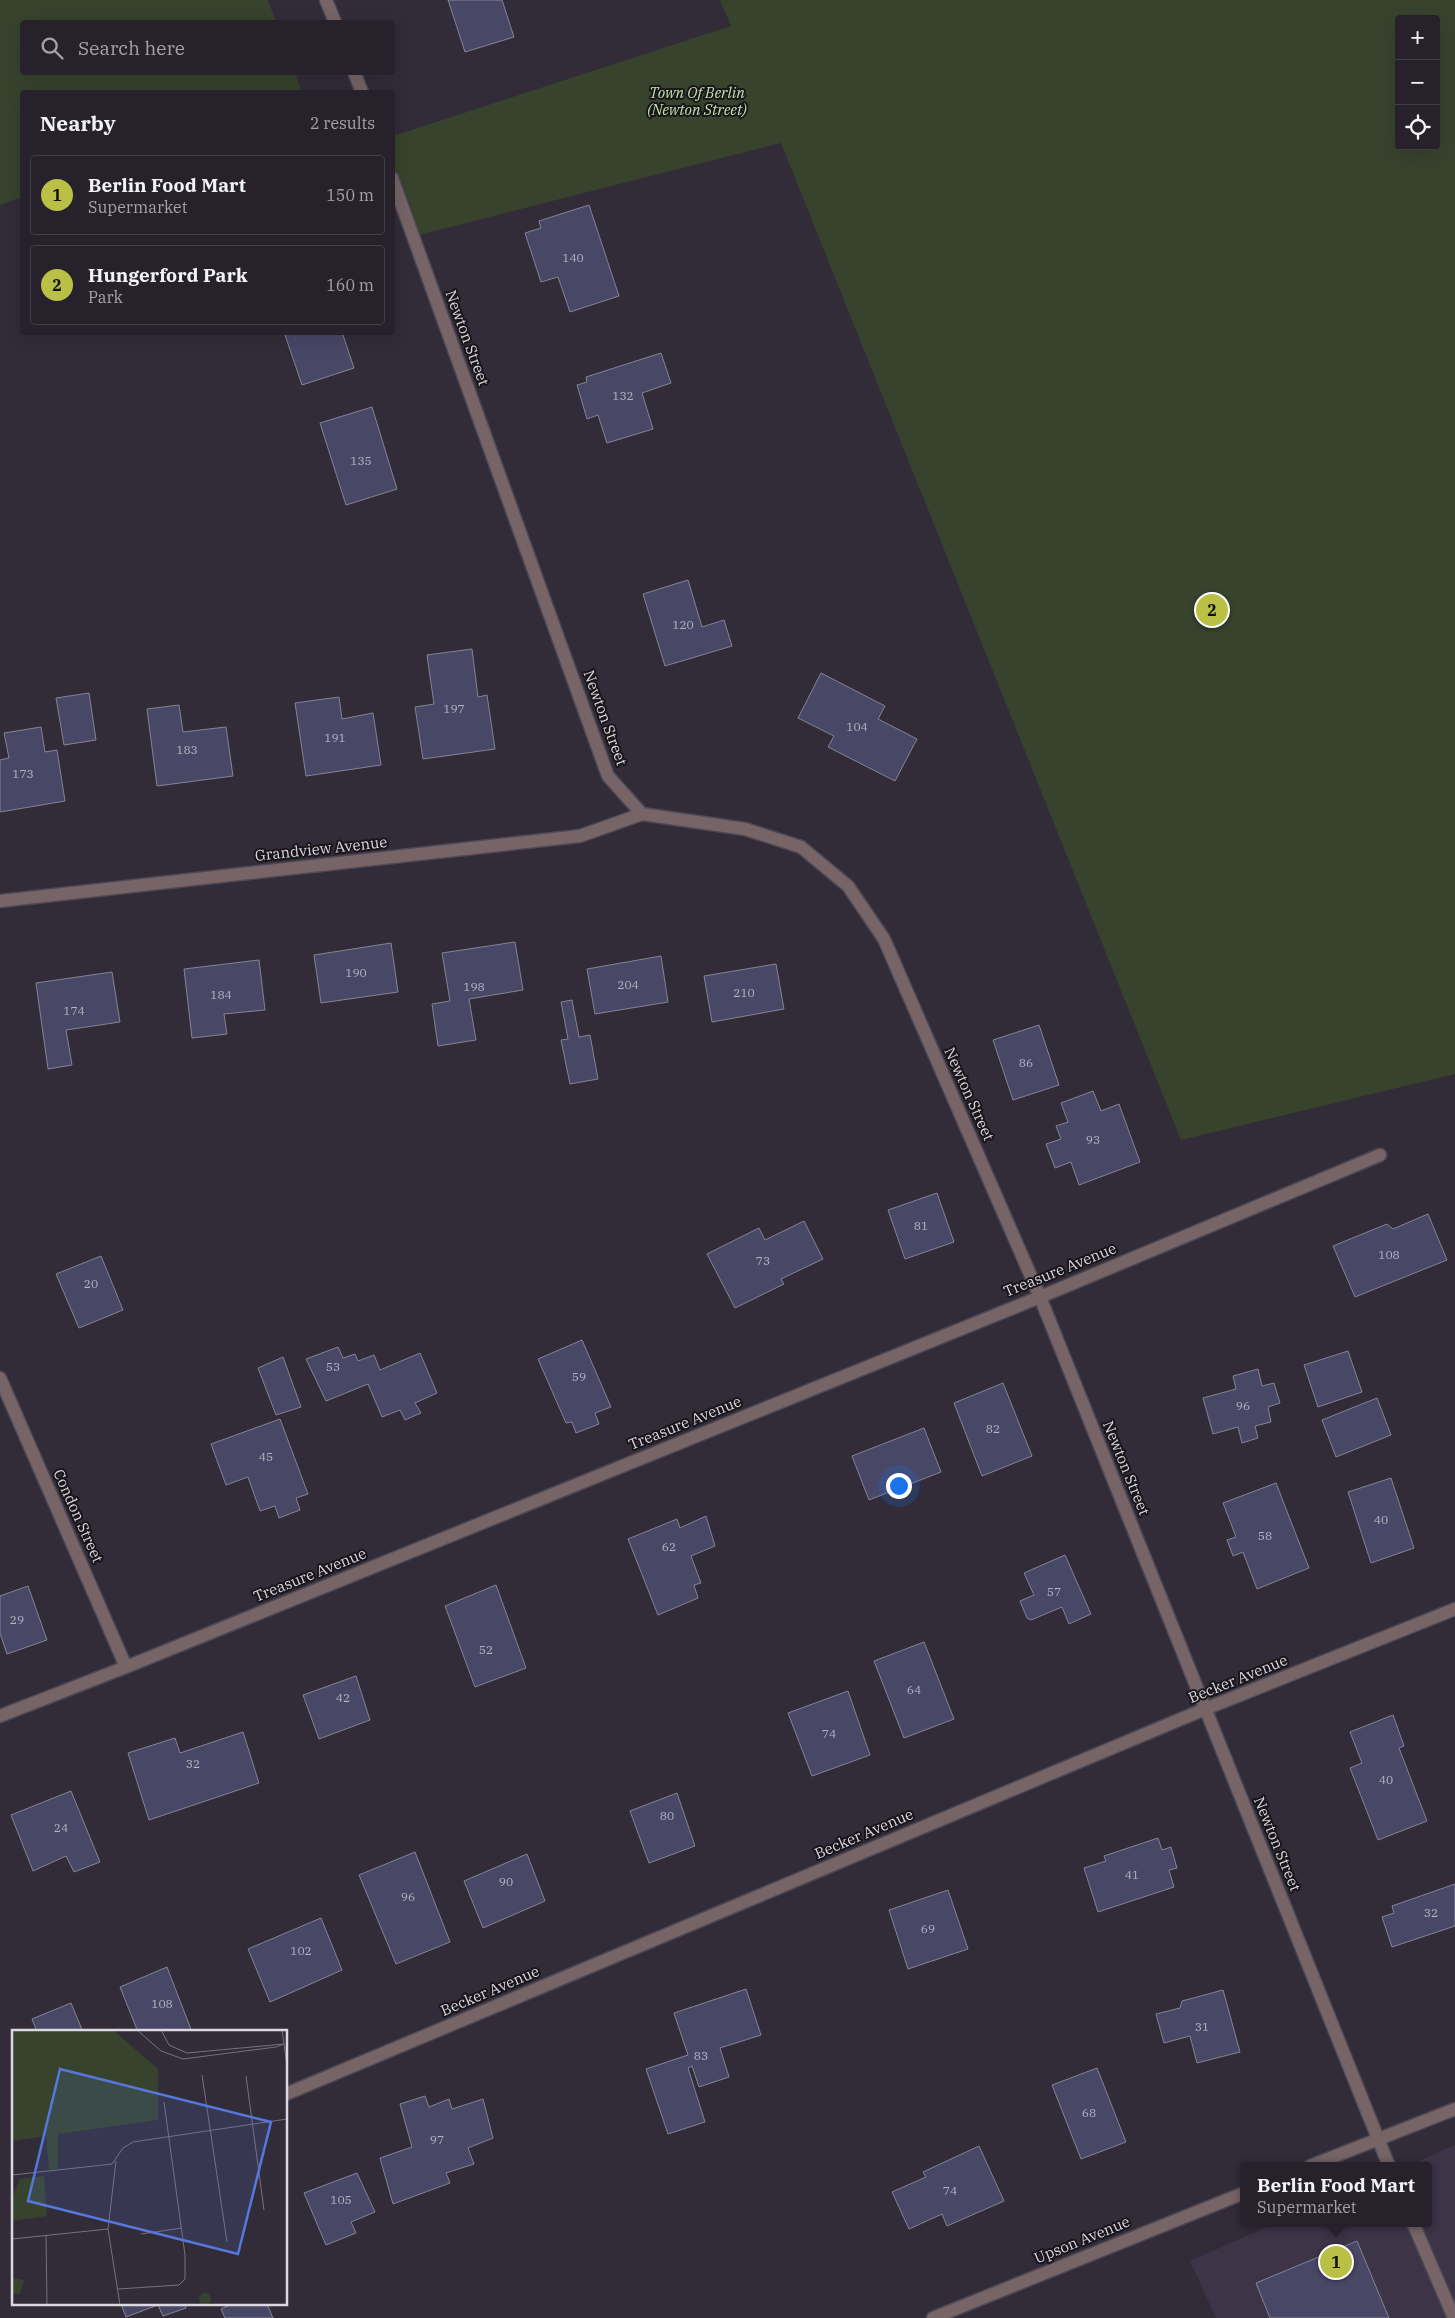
<!DOCTYPE html>
<html lang="en">
<head>
<meta charset="utf-8">
<style>
  body { margin:0; font-family:"IBM Plex Serif",serif; background:#322e37; color:#f1f3f6 }
  .controls { position:absolute; right:15px; top:15px; display:grid; overflow:hidden; border-radius:5px; box-shadow:0 5px 20px #0002 }
  .controls button { width:45px; height:45px; display:grid; place-items:center; padding:0; border:0; border-bottom:1px solid #423e47; background:#26212b; color:#f1f3f6; font:25px sans-serif }
  .you { position:absolute; left:898px; top:1485px; width:18px; height:18px; margin:-12px; border:4px solid #fff; border-radius:50%; background:#1a73e8; box-shadow:0 0 0 8px #1a73e833 }
  .badge { display:grid; place-items:center; width:32px; height:32px; border-radius:50%; background:#bac045; color:#111; font-size:16px; font-weight:700 }
  .pin { position:absolute; translate:-50% -50%; border:2px solid #fff; box-shadow:0 1px 5px #0006 }
  .popup { position:absolute; left:1240px; top:2162px; width:192px; height:65px; box-sizing:border-box; display:grid; place-content:center; border-radius:5px; background:#26212b; filter:drop-shadow(0 1px 4px #0005); font-size:16px; white-space:nowrap; color:#a4a3a9 }
  .popup b { font-size:19px; color:#f1f3f6 }
  .popup::after { content:''; position:absolute; left:50%; top:100%; margin-left:-10px; border:10px solid transparent; border-top-color:#26212b }
  .list { margin:0; padding:0; list-style:none }
  h2 { display:flex; justify-content:space-between; align-items:center; height:65px; margin:0; padding:0 20px; font-size:21px }
  h2 small { font-size:16px; font-weight:400; color:#a4a3a9 }
  .list li { display:grid; grid-template-columns:32px 1fr auto; gap:15px; align-items:center; box-sizing:border-box; height:80px; margin:0 10px 10px; padding:0 10px; border:1px solid #423e47; border-radius:5px }
  .list b { display:block; font-size:19px; white-space:nowrap }
  .list p { margin:0; font-size:16px; white-space:nowrap; color:#a4a3a9 }
  .list em { font-size:16px; font-style:normal; color:#a4a3a9 }
  .icon { flex:none; width:28px; height:28px; fill:none; stroke:currentColor; stroke-width:2; stroke-linecap:round; stroke-linejoin:round }
  .map { position:relative; flex:none; width:1455px; height:2318px; overflow:hidden }
  .search { position:absolute; background:#26212b; box-shadow:0 5px 20px #0002; left:20px; top:20px; width:375px; height:55px; display:flex; align-items:center; gap:12px; box-sizing:border-box; padding:0 18px; border-radius:5px; color:#a4a3a9; font-size:19px }
  .panel { position:absolute; background:#26212b; box-shadow:0 5px 20px #0002; left:20px; top:90px; width:375px; height:245px; border-radius:5px }
  .map>svg:first-child { display:block }
  .built { fill:#3d3447 }
  .green { fill:#37432d; fill-rule:evenodd }
  .building { fill:#494766; stroke:#848495 }
  .lines { fill:none; stroke-linecap:round; stroke-linejoin:round }
  .minor-casing { stroke:#4d4854; stroke-width:15 }
  .minor { stroke:#766467; stroke-width:12 }
  .labels { text-anchor:middle; stroke-width:4; stroke-linejoin:round; paint-order:stroke }
  .number-label { font-size:12px; fill:#b7b4c2 }
  .park-label { font-size:15px; font-style:italic; fill:#c4e3aa; stroke:#18151b }
  .street-label { font-size:15px; fill:#dcd8e1; stroke:#18151b }
  .inset-road { fill:none; stroke:#76717c; stroke-width:1 }
  .view { fill:#5677db; fill-opacity:0.15; stroke:#5677db; stroke-width:2.5 }
  .inset-edge { fill:none; stroke:#dcd8e1; stroke-width:2.5 }
</style>
</head>
<body>
<div class="map">
<svg width="1455" height="2318" viewBox="0 0 1455 2318">
  <rect width="100%" height="100%" fill="#322c39"/>
  <!-- built -->
  <path class="built" d="M 1455,2145 L 1455,2318 L 1216,2318 L 1190,2261 L 1276,2223 L 1428,2223 L 1428,2166 L 1407,2166 Z"/>
  <!-- green -->
  <path class="green" d="M 0,0 L 268,0 L 276,22 L 22,22 L 22,72 L 295,73 L 302,92 L 22,92 L 22,197 L 0,205 Z
    M 720,0 L 1455,0 L 1455,1074 L 1181,1140 L 781,143 L 415,236 L 393,177 L 393,136 L 731,26 ZM 1399,19 L 1436,19 L 1436,146 L 1399,146 Z"/>
  <!-- building -->
  <path class="building" d="M 448,0 L 502,0 L 514,37 L 465,52 Z
    M 589,205 L 619,296 L 570,312 L 558,277 L 541,282 L 525,233 L 541,228 L 539,221 Z
    M 284,332 L 342,332 L 354,368 L 302,385 Z
    M 661,353 L 671,383 L 642,393 L 653,429 L 607,443 L 598,415 L 587,419 L 577,385 L 587,382 L 586,377 Z
    M 372,407 L 397,489 L 346,505 L 320,423 Z
    M 688,580 L 702,627 L 724,620 L 732,646 L 665,666 L 643,594 Z
    M 472,649 L 478,697 L 487,695 L 495,749 L 423,759 L 415,707 L 434,704 L 427,655 Z
    M 821,673 L 885,706 L 878,719 L 917,739 L 895,781 L 828,747 L 834,736 L 798,718 Z
    M 89,693 L 96,740 L 64,745 L 56,698 Z
    M 339,697 L 342,719 L 373,713 L 381,765 L 306,776 L 295,703 Z
    M 179,705 L 183,732 L 226,727 L 233,776 L 157,786 L 147,709 Z
    M 41,727 L 45,752 L 57,750 L 65,801 L 0,812 L 0,760 L 9,758 L 4,733 Z
    M 515,942 L 523,990 L 469,999 L 476,1040 L 438,1046 L 432,1004 L 450,1001 L 442,953 Z
    M 391,943 L 398,992 L 321,1003 L 314,955 Z
    M 661,956 L 668,1002 L 595,1014 L 587,969 Z
    M 259,960 L 265,1010 L 224,1014 L 227,1034 L 192,1038 L 184,969 Z
    M 776,964 L 784,1009 L 712,1022 L 704,976 Z
    M 112,972 L 120,1022 L 66,1030 L 72,1065 L 48,1069 L 36,983 Z
    M 572,1000 L 579,1037 L 590,1035 L 598,1079 L 570,1084 L 561,1040 L 568,1039 L 561,1002 Z
    M 1039,1025 L 1059,1085 L 1013,1100 L 993,1040 Z
    M 1093,1091 L 1101,1111 L 1119,1104 L 1140,1162 L 1079,1185 L 1071,1162 L 1055,1168 L 1046,1144 L 1061,1139 L 1056,1126 L 1068,1122 L 1061,1103 Z
    M 937,1193 L 954,1242 L 905,1259 L 888,1210 Z
    M 1428,1214 L 1447,1260 L 1355,1297 L 1333,1246 L 1387,1224 L 1393,1229 Z
    M 804,1221 L 823,1259 L 781,1279 L 784,1284 L 735,1308 L 707,1254 L 759,1228 L 765,1240 Z
    M 101,1256 L 123,1310 L 79,1328 L 56,1274 Z
    M 582,1340 L 611,1407 L 595,1413 L 599,1424 L 576,1433 L 572,1422 L 566,1423 L 538,1359 Z
    M 338,1347 L 343,1358 L 355,1354 L 358,1361 L 374,1355 L 380,1370 L 420,1353 L 437,1393 L 415,1403 L 421,1413 L 405,1420 L 400,1410 L 382,1417 L 368,1384 L 326,1401 L 306,1359 Z
    M 1348,1351 L 1362,1392 L 1318,1407 L 1304,1365 Z
    M 283,1357 L 301,1407 L 276,1415 L 258,1368 Z
    M 1258,1369 L 1262,1386 L 1274,1383 L 1280,1403 L 1268,1407 L 1271,1422 L 1255,1426 L 1258,1438 L 1242,1443 L 1238,1427 L 1213,1434 L 1203,1398 L 1236,1389 L 1233,1376 Z
    M 1003,1383 L 1032,1456 L 982,1476 L 954,1403 Z
    M 1377,1398 L 1391,1435 L 1336,1457 L 1322,1420 Z
    M 280,1419 L 308,1494 L 296,1498 L 300,1510 L 279,1518 L 275,1506 L 260,1511 L 248,1477 L 226,1485 L 211,1444 Z
    M 924,1428 L 941,1472 L 869,1500 L 852,1456 Z
    M 1391,1478 L 1414,1548 L 1371,1563 L 1348,1492 Z
    M 1276,1483 L 1309,1568 L 1257,1589 L 1243,1552 L 1233,1556 L 1227,1540 L 1236,1537 L 1223,1503 Z
    M 706,1516 L 715,1546 L 691,1556 L 701,1583 L 694,1585 L 698,1598 L 658,1615 L 628,1539 L 677,1519 L 680,1528 Z
    M 1065,1555 L 1091,1614 L 1069,1624 L 1062,1607 L 1031,1620 L 1027,1618 L 1020,1601 L 1034,1595 L 1024,1573 Z
    M 496,1585 L 526,1668 L 475,1687 L 445,1606 Z
    M 28,1586 L 47,1640 L 7,1654 L 0,1633 L 0,1596 Z
    M 924,1642 L 954,1719 L 904,1738 L 874,1661 Z
    M 356,1676 L 370,1720 L 319,1739 L 303,1695 Z
    M 848,1691 L 870,1755 L 812,1776 L 788,1713 Z
    M 1393,1715 L 1404,1746 L 1399,1748 L 1427,1821 L 1378,1840 L 1350,1768 L 1362,1763 L 1350,1732 Z
    M 243,1732 L 259,1783 L 149,1820 L 128,1753 L 175,1738 L 180,1753 Z
    M 71,1791 L 100,1862 L 74,1872 L 66,1856 L 33,1871 L 11,1815 Z
    M 677,1793 L 695,1846 L 649,1863 L 630,1811 Z
    M 1158,1838 L 1162,1850 L 1171,1847 L 1177,1868 L 1169,1870 L 1174,1887 L 1098,1912 L 1084,1868 L 1106,1861 L 1104,1856 Z
    M 415,1852 L 450,1942 L 396,1964 L 359,1875 Z
    M 527,1854 L 545,1901 L 483,1928 L 464,1881 Z
    M 1455,1884 L 1455,1926 L 1392,1947 L 1382,1917 L 1394,1913 L 1392,1906 Z
    M 948,1890 L 968,1949 L 908,1969 L 889,1910 Z
    M 321,1918 L 342,1970 L 270,2002 L 248,1949 Z
    M 167,1967 L 192,2032 L 138,2032 L 120,1987 Z
    M 746,1989 L 761,2035 L 720,2048 L 729,2077 L 699,2087 L 692,2066 L 688,2068 L 705,2122 L 668,2134 L 646,2069 L 688,2055 L 674,2013 Z
    M 1223,1990 L 1240,2052 L 1197,2063 L 1190,2036 L 1164,2043 L 1156,2014 L 1180,2008 L 1182,2001 Z
    M 71,2003 L 83,2032 L 37,2032 L 32,2019 Z
    M 1097,2068 L 1126,2142 L 1081,2159 L 1052,2085 Z
    M 425,2096 L 429,2107 L 449,2099 L 452,2109 L 483,2099 L 493,2138 L 468,2148 L 474,2164 L 446,2173 L 450,2183 L 393,2204 L 380,2158 L 412,2147 L 400,2104 Z
    M 979,2146 L 1004,2201 L 947,2226 L 942,2214 L 909,2229 L 892,2192 L 926,2177 L 923,2172 Z
    M 357,2173 L 375,2212 L 351,2222 L 356,2233 L 326,2245 L 304,2193 Z
    M 1357,2241 L 1389,2318 L 1270,2318 L 1256,2283 Z
    M 121,2304 L 185,2304 L 186,2308 L 163,2316 L 158,2305 L 126,2317 Z
    M 232,2304 L 267,2304 L 273,2318 L 225,2318 L 221,2309 Z"/>
  <g class="lines">
    <!-- minor casing -->
    <g class="minor-casing">
      <path id="minor" d="M 326,0 L 335,22
        M 354,72 L 362,92
        M 392,178 L 608,776 L 642,814 L 745,829 L 801,847 L 848,886 L 884,939 L 1040,1297 L 1389,2166
        M 0,901 L 580,836 L 642,814
        M 0,1378 L 126,1667
        M 0,1716 L 126,1667 L 1040,1297 L 1380,1155
        M 286,2094 L 1205,1709 L 1455,1609
        M 1310,2166 L 1455,2109
        M 1413,2223 L 1454,2318
        M 933,2318 L 1244,2193"/>
    </g>
    <!-- minor -->
    <use href="#minor" class="minor"/>
  </g>
  <g class="labels">
    <!-- number labels -->
    <g class="number-label">
      <text x="573" y="262">140</text>
      <text x="623" y="400">132</text>
      <text x="361" y="465">135</text>
      <text x="683" y="629">120</text>
      <text x="454" y="713">197</text>
      <text x="857" y="731">104</text>
      <text x="335" y="742">191</text>
      <text x="187" y="754">183</text>
      <text x="23" y="778">173</text>
      <text x="356" y="977">190</text>
      <text x="628" y="989">204</text>
      <text x="474" y="991">198</text>
      <text x="744" y="997">210</text>
      <text x="221" y="999">184</text>
      <text x="74" y="1015">174</text>
      <text x="1026" y="1067">86</text>
      <text x="1093" y="1144">93</text>
      <text x="921" y="1230">81</text>
      <text x="1389" y="1259">108</text>
      <text x="763" y="1265">73</text>
      <text x="91" y="1288">20</text>
      <text x="333" y="1371">53</text>
      <text x="579" y="1381">59</text>
      <text x="1243" y="1410">96</text>
      <text x="993" y="1433">82</text>
      <text x="266" y="1461">45</text>
      <text x="1381" y="1524">40</text>
      <text x="1265" y="1540">58</text>
      <text x="669" y="1551">62</text>
      <text x="1054" y="1596">57</text>
      <text x="17" y="1624">29</text>
      <text x="486" y="1654">52</text>
      <text x="914" y="1694">64</text>
      <text x="343" y="1702">42</text>
      <text x="829" y="1738">74</text>
      <text x="193" y="1768">32</text>
      <text x="1386" y="1784">40</text>
      <text x="667" y="1820">80</text>
      <text x="61" y="1832">24</text>
      <text x="1132" y="1879">41</text>
      <text x="506" y="1886">90</text>
      <text x="408" y="1901">96</text>
      <text x="1431" y="1917">32</text>
      <text x="928" y="1933">69</text>
      <text x="301" y="1955">102</text>
      <text x="162" y="2008">108</text>
      <text x="1202" y="2031">31</text>
      <text x="701" y="2060">83</text>
      <text x="1089" y="2117">68</text>
      <text x="437" y="2144">97</text>
      <text x="950" y="2195">74</text>
      <text x="341" y="2204">105</text>
    </g>
    <!-- park labels -->
    <g class="park-label">
      <text x="697" y="98">Town Of Berlin<tspan x="697" dy="17">(Newton Street)</tspan></text>
    </g>
    <!-- street labels -->
    <g class="street-label">
      <text transform="translate(467 338) rotate(70)" y="5">Newton Street</text>
      <text transform="translate(605 718) rotate(70)" y="5">Newton Street</text>
      <text transform="translate(321 849) rotate(-6)" y="5">Grandview Avenue</text>
      <text transform="translate(969 1094) rotate(66)" y="5">Newton Street</text>
      <text transform="translate(1060 1270) rotate(-22)" y="5">Treasure Avenue</text>
      <text transform="translate(685 1423) rotate(-22)" y="5">Treasure Avenue</text>
      <text transform="translate(1126 1468) rotate(68)" y="5">Newton Street</text>
      <text transform="translate(78 1516) rotate(66)" y="5">Condon Street</text>
      <text transform="translate(310 1575) rotate(-22)" y="5">Treasure Avenue</text>
      <text transform="translate(1238 1679) rotate(-22)" y="5">Becker Avenue</text>
      <text transform="translate(864 1834) rotate(-23)" y="5">Becker Avenue</text>
      <text transform="translate(1277 1844) rotate(68)" y="5">Newton Street</text>
      <text transform="translate(490 1991) rotate(-23)" y="5">Becker Avenue</text>
      <text transform="translate(1082 2240) rotate(-22)" y="5">Upson Avenue</text>
    </g>
  </g>
  <!-- overview -->
  <g transform="translate(12 2030)">
    <rect width="275" height="275" fill="#322c39"/>
    <path d="M 0,0 L 101,0 L 146,39 L 146,90 L 46,104 L 46,139 L 37,140 L 34,106 L 0,111 ZM 32,146 L 35,186 L 0,191 L 0,168 L 8,149 ZM 0,248 L 12,250 L 8,264 L 0,264 ZM187 269a6 6 0 1 1 12 0a6 6 0 1 1-12 0Z" fill="#37432d"/>
    <path class="inset-road" d="M 125,0 L 149,21 L 171,29 L 264,17 L 272,14M 149,0 L 157,15 L 175,23 L 272,14M 270,0 L 275,35M 190,45 L 215,212M 234,46 L 252,180M 104,131 L 96,199 L 108,275M 0,145 L 100,134 L 111,118 L 121,112 L 275,89M 129,204 L 170,198M 34,206 L 35,275M 0,209 L 96,199M 106,259 L 167,255 L 173,249 L 173,225 L 152,72"/>
    <path class="view" d="M 48,39 L 259,92 L 226,224 L 16,171 Z"/>
    <rect width="275" height="275" class="inset-edge"/>
  </g>
</svg>
<div class="controls">
<button>+</button>
<button>−</button>
<button><svg class="icon" aria-label="locate" viewBox="0 0 24 24"><circle cx="12" cy="12" r="6"/><path d="M12 2v4M12 18v4M2 12h4M18 12h4"/></svg></button>
</div>
<div class="you"></div>
<div class="pin badge" style="left:1336px;top:2262px">1</div>
<div class="popup"><b>Berlin Food Mart</b>Supermarket</div>
<div class="pin badge" style="left:1212px;top:610px">2</div>
<div class="search"><svg class="icon" aria-label="search" viewBox="0 0 24 24"><circle cx="10" cy="10" r="6"/><path d="M15 15l6 6"/></svg>Search here</div>
<section class="panel">
<h2>Nearby<small>2 results</small></h2>
<ul class="list">
<li><span class="badge">1</span><div><b>Berlin Food Mart</b><p>Supermarket</p></div><em>150 m</em></li>
<li><span class="badge">2</span><div><b>Hungerford Park</b><p>Park</p></div><em>160 m</em></li>
</ul>
</section>
</div>
</body>
</html>
